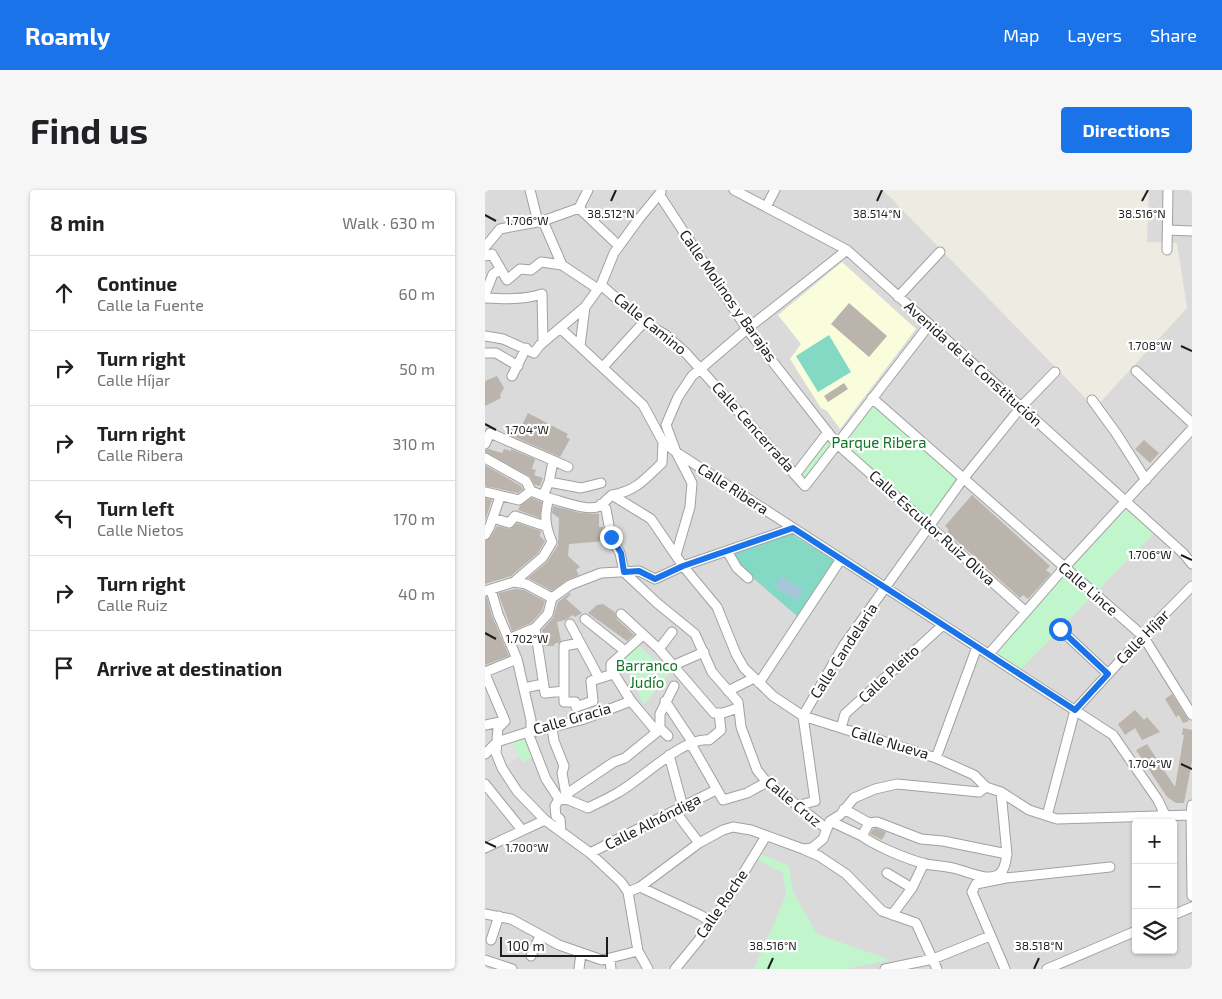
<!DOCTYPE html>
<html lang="en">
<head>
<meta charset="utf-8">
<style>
  body { margin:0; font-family:"Exo 2",sans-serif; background:#f6f6f6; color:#202124 }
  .controls { position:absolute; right:15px; bottom:15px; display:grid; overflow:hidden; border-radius:5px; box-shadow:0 1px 4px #0004 }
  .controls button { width:45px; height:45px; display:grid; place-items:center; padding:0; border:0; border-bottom:1px solid #e0e0e0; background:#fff; color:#202124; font:25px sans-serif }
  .scale { position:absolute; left:15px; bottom:12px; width:108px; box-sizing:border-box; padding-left:5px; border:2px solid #1d1d1d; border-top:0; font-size:14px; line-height:18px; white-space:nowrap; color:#1d1d1d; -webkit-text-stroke:4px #fff; paint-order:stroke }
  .stop { position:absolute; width:15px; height:15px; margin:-11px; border:4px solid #1a73e8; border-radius:50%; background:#fff }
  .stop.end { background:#1a73e8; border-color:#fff; box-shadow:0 1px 5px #0008 }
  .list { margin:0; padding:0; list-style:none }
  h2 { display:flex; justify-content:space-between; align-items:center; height:65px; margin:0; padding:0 20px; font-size:21px }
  h2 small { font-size:16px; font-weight:400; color:#757577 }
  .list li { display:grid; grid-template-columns:32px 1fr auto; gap:15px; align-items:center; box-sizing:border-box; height:75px; padding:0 20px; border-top:1px solid #e0e0e0 }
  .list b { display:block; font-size:19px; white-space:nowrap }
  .list p { margin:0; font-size:16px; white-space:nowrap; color:#757577 }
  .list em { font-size:16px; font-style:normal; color:#757577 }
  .icon { flex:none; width:28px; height:28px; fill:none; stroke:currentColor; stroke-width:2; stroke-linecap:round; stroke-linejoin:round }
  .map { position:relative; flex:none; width:707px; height:779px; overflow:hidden; border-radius:5px }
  header { display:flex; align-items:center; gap:30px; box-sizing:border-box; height:70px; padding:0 25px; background:#1a73e8; color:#fff }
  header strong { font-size:24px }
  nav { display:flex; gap:28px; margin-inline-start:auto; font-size:18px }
  .intro { display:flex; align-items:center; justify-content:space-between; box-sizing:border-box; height:120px; padding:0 30px }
  h1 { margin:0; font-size:35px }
  .button { padding:12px 22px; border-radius:5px; background:#1a73e8; color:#fff; font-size:18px; font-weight:700 }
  main { display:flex; gap:30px; padding:0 30px }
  aside { flex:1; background:#fff; border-radius:5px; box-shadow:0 1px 4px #0004 }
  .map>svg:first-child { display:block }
  .residential { fill:#dbdada; fill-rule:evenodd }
  .education { fill:#f9fddc }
  .park { fill:#c1f6cd }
  .pitch { fill:#84d9c4 }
  .parking { fill:#e1e1e1 }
  .water { fill:#a5c7d9 }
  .building { fill:#bab4ad }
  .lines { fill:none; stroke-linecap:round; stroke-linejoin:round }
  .minor-casing { stroke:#a1a1a1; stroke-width:11 }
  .minor { stroke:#fff; stroke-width:9 }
  .route { stroke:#1a73e8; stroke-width:6 }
  .ticks { fill:none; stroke:#1d1d1d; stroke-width:2 }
  .labels { text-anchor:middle; stroke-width:4.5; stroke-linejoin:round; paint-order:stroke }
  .street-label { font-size:15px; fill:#1d1d1d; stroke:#fff }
  .park-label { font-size:15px; fill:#117526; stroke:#fff }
  .ticks-label { font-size:12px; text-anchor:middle; fill:#1d1d1d; stroke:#fff; stroke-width:4.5; stroke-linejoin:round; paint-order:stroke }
</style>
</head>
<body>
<header>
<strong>Roamly</strong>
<nav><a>Map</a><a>Layers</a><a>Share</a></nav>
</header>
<div class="intro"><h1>Find us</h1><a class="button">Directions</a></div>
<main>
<aside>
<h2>8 min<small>Walk · 630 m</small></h2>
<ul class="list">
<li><svg class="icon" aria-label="ahead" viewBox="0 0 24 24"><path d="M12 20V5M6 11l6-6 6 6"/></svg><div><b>Continue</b><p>Calle la Fuente</p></div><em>60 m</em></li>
<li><svg class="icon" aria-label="right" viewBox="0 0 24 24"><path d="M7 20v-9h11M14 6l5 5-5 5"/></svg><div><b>Turn right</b><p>Calle Híjar</p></div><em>50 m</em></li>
<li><svg class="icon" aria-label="right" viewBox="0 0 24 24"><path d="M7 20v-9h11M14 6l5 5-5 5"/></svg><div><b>Turn right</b><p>Calle Ribera</p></div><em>310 m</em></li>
<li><svg class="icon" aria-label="left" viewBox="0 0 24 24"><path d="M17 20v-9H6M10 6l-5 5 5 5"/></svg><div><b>Turn left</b><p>Calle Nietos</p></div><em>170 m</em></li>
<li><svg class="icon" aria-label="right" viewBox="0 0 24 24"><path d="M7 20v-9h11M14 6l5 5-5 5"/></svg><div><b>Turn right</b><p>Calle Ruiz</p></div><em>40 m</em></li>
<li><svg class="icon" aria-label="arrive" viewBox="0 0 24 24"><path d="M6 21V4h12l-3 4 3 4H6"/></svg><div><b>Arrive at destination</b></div></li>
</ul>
</aside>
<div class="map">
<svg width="707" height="779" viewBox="0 0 707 779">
  <rect width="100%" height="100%" fill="#eeebe3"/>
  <!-- residential -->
  <path class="residential" d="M 0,0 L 398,0 L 610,218 L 702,118 L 692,53 L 662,52 L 664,0 L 707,0 L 707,779 L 0,779 ZM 651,633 L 688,633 L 688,760 L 651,760 Z"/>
  <!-- education -->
  <path class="education" d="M 357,72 L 431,139 L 355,239 L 342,221 L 336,218 L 305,169 L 316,154 L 293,125 Z"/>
  <!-- park -->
  <path class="park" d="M 387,208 L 478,289 L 445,336 L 353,254 L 320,296 L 310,285 L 343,242 L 352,253 Z
    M 641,312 L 672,340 L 532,483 L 504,464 Z
    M 151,453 L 184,484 L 159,514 L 135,468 Z
    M 43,544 L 51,566 L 38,572 L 36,568 L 34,568 L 27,550 Z
    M 276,664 L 304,676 L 308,702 L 332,744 L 405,770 L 360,779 L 269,779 L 301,705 L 298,683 L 273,670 Z"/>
  <!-- pitch -->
  <path class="pitch" d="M 344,145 L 366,182 L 333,202 L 311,166 Z
    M 305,343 L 349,371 L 312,426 L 254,376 L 248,367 L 248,363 Z"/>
  <!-- parking -->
  <path class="parking" d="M 27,551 L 34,568 L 21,575 L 13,563 L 13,557 Z"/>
  <!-- water -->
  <path class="water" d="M 296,386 L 319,400 L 312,411 L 290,397 Z"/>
  <!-- building -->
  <path class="building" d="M 364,113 L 402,146 L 384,167 L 346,134 Z
    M 12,186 L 19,198 L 15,205 L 16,208 L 0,216 L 0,191 Z
    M 359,193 L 363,199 L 343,212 L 339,206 Z
    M 43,223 L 83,244 L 81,247 L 85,249 L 75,267 L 21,243 L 24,237 L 34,241 Z
    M 659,250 L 674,263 L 665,273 L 650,259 Z
    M 4,259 L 17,263 L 19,259 L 26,261 L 26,259 L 50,269 L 47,279 L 51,280 L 49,285 L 58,288 L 55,296 L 50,295 L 44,286 L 0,262 L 0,260 Z
    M 0,275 L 36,296 L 38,299 L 33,303 L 0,296 Z
    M 487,305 L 565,376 L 561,380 L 566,384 L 543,409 L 538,405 L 535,408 L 462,342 L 464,340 L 460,336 Z
    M 0,308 L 7,310 L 0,331 Z
    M 47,308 L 57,312 L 55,328 L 33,320 L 35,316 Z
    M 68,316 L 96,323 L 114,324 L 114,337 L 118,337 L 121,351 L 84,354 L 83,366 L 95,377 L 91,380 L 94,385 L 82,390 L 67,401 L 43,388 L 62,372 L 73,355 L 74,328 L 67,323 Z
    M 32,333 L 56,341 L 55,346 L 60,351 L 53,363 L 26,386 L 0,394 L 0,351 L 5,348 L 12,336 L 25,339 Z
    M 30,399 L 39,400 L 60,411 L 57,421 L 46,433 L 27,441 L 13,403 Z
    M 85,403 L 86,404 L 81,409 L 97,423 L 90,427 L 88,425 L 80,430 L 72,432 L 76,451 L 73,453 L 69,454 L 69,456 L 59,456 L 57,440 L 68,428 L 73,412 Z
    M 0,407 L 2,407 L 7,426 L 24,466 L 0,475 Z
    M 118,414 L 130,422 L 132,429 L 149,445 L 142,451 L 103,423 L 112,415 Z
    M 687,504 L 702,528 L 704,531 L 698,533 L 694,525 L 691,527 L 680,509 Z
    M 650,520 L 659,530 L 662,527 L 675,542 L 657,550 L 650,538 L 640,545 L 633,534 Z
    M 698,538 L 707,540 L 707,571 L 699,613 L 691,613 L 682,607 L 651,560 L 662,554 L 690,597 L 699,545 L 697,545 Z
    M 391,638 L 401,642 L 397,650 L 385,644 L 388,639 Z"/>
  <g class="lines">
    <!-- minor casing -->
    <g class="minor-casing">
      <path id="minor" d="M 45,0 L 53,32
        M 249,0 L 362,60 L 698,363 L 707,374
        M 174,4 L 262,139 L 352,254 L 541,422
        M 281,17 L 290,0
        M 94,18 L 134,56
        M 94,18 L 103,0
        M 58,31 L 77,75 L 113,99
        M 683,40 L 707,41
        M 0,57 L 15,39 L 58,31 L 94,18
        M 682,60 L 683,0
        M 0,66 L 7,64 L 22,90 L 35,79 L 46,80 L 56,72 L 77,75
        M 116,95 L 159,132 L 181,145 L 200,162 L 320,296 L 444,135
        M 0,104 L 8,84 L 15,80
        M 413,107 L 455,62
        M 0,108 C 20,109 38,110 57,104 L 58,152
        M 75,138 L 158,215 L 178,252 L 191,262 L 628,545 L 673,610 L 680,625
        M 0,146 L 18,149 L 49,163 L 55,155 L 100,117 L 116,95 L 129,63 L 153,30 L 176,2
        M 95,156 L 100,117
        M 0,163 L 11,163 L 33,176
        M 118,177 L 159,132
        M 651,181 L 707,233
        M 27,186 L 41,158
        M 387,208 L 658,446 L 707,525
        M 607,210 L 631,243 L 661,290
        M 0,254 L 5,243 L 83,277
        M 0,268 L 41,291 L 46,301
        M 310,285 L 343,242
        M 64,292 L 96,298 L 116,293
        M 0,302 L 34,310 L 46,301
        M 127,305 L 166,329 L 198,376 L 232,417 L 251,464 L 259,478 L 288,506 L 318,526 L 451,568 L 489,585 L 501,597 L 516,602 L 544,620 L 572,629 L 707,625
        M 127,305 C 151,301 160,289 177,273 L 178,252
        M 58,306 L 64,292 L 68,271
        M 64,308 C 77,311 103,322 115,316 C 119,313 123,308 127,305
        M 116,314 L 121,319 L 126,347 L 135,363 L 139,382
        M 8,328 L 24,333 L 30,326 L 60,336
        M 0,345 L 5,336 L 15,307
        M 242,361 L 252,378 L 263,388
        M 191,365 L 205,317 L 207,293 L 191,262 L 181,235 L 193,207 L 207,186 L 262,139 L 362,60
        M 139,382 L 172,413 L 210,444 L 227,482 L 253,512 L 256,537 L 272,580 L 280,590 L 342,639
        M 29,392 L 58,367 L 67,352 C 60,336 59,325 64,308 L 46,301
        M 6,400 L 13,424 L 32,469 L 46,530 L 46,540 L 43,542
        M 0,401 L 29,392 L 41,394 L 67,408
        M 67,408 L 85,395 L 116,383 L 154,381 L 170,389 L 198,376 L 308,338
        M 67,408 L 63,424 L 50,438 L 60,503 L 79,501
        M 136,424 L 174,459 L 229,523 L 238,523 L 253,518
        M 100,429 L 140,461
        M 85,434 L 114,488
        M 575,439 L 623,484
        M 158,445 L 126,474 L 126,479 L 146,511 L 172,542
        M 23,449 L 50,438
        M 95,453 L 79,456 L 79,512 L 90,512 L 91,517 L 108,511 L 106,491 L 128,484
        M 174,459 L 187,442
        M 504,464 L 579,378 L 707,239
        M 187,476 L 219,462
        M 0,482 L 32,469
        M 0,484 L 20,531 L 13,538 L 11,563 L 17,578 L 32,601 L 60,630 L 105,663 L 136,692 L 143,702 L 153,761 L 163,779
        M 274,493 L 356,369
        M 39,498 L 58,494
        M 243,501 L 269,488
        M 180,511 L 208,553
        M 318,526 L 359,455 L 478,289 L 536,217 L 570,182
        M 0,535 L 20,531
        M 174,537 L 183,546
        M 67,538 L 69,551 L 79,576 L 77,583 L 81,605
        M 356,538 L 360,524 L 458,435
        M 43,543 L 61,589 L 74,609
        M 206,554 L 238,610 L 262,603 L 282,592
        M 0,564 L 12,552 L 43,542 L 43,543 L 96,530 L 146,511
        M 184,565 L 198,617 L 193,625 L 214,653
        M 451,568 L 492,457
        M 0,594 L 37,640
        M 74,609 L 84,610 L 103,618 C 113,613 124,608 134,602 C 157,589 198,547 224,550 L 236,540 L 234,523
        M 74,609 L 70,616 L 71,626 L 75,629 L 76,641
        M 82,609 L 81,605 L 86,601 L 129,572 L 140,568 L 172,542 L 175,535 L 175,524 L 189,496
        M 707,615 L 706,625 L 707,706
        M 312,616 L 330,611 L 318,526
        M 562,626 L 590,520 L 658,446 L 707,396
        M 345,631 L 377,646 L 384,633 L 359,619
        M 384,633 L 392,632 L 436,649 L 458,651 L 522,664
        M 377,646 C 390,656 424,670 441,674 C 451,676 461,676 472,679 C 483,682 502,691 513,685 C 520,681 521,670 522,664 L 516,602
        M 0,658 L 60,630
        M 320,660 L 334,666 L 361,684 L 397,721 L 431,733 L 452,779
        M 105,663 L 231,600
        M 402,683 L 427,698
        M 517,685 L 521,688 L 625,677
        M 155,697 L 215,725 L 227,732
        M 143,702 L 155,697 L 214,653 L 238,640 L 248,637 L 266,640 L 318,659 L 327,658 L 338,649 L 345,631 L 355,625 L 369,608 L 390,599 L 412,594 L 494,602 L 501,597
        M 0,724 L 26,729 L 74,755 L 117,770 L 153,761
        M 407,725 L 427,698 L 439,673
        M 688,725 L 707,717
        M 6,750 L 14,726
        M 46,766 L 55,746
        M 125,769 L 126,779
        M 0,770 L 27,779
        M 94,779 L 96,763
        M 190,779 L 213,751 L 242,710 L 281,646
        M 400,779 L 448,769 L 505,746
        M 520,779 L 487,702 L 491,694 L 521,688
        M 562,779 L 651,741"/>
    </g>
    <!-- minor -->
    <use href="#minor" class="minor"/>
  </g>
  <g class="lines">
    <!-- route -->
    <path class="route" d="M 126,347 L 136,363 L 139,382 L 154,381 L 170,389 L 198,376 L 308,338 L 590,520 L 623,484 L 575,439"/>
  </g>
  <!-- ticks -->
  <path class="ticks" d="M 126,11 L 131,0M 392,11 L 397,0M 657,11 L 663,0M 0,25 L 11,31M 696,156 L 707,161M 0,234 L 11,240M 696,365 L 707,370M 0,443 L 11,449M 696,574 L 707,579M 0,652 L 11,657M 283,779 L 288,768M 549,779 L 554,768"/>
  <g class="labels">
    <!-- street labels -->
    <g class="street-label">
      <text transform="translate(243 106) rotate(55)" y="5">Calle Molinos y Barajas</text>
      <text transform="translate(165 134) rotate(39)" y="5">Calle Camino</text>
      <text transform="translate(488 174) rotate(42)" y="5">Avenida de la Constitución</text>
      <text transform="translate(268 237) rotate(48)" y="5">Calle Cencerrada</text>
      <text transform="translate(248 299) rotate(33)" y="5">Calle Ribera</text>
      <text transform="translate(447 338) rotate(42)" y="5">Calle Escultor Ruiz Oliva</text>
      <text transform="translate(603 399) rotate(41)" y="5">Calle Lince</text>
      <text transform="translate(658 447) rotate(-46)" y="5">Calle Híjar</text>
      <text transform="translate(359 461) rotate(-57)" y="5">Calle Candelaria</text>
      <text transform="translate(404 484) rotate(-43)" y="5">Calle Pleito</text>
      <text transform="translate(87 529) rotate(-16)" y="5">Calle Gracia</text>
      <text transform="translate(405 553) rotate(17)" y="5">Calle Nueva</text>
      <text transform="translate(308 612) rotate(40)" y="5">Calle Cruz</text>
      <text transform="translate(168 632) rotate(-27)" y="5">Calle Alhóndiga</text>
      <text transform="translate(237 714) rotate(-56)" y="5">Calle Roche</text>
    </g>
    <!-- park labels -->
    <g class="park-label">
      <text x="394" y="258">Parque Ribera</text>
      <text x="162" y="481">Barranco<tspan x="162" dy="17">Judío</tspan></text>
    </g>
  </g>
  <g class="ticks-label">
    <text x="126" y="28">38.512°N</text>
    <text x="392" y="28">38.514°N</text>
    <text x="657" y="28">38.516°N</text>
    <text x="42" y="35">1.706°W</text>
    <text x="665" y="160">1.708°W</text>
    <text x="42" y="244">1.704°W</text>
    <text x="665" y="369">1.706°W</text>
    <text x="42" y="453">1.702°W</text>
    <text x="665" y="578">1.704°W</text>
    <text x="42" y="662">1.700°W</text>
    <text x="288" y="760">38.516°N</text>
    <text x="554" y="760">38.518°N</text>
  </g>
</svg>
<div class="controls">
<button>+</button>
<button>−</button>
<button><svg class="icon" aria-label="layers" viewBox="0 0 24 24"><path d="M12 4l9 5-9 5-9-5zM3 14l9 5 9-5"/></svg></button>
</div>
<div class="scale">100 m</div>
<div class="stop" style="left:575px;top:439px"></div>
<div class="stop end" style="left:126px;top:347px"></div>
</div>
</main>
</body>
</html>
